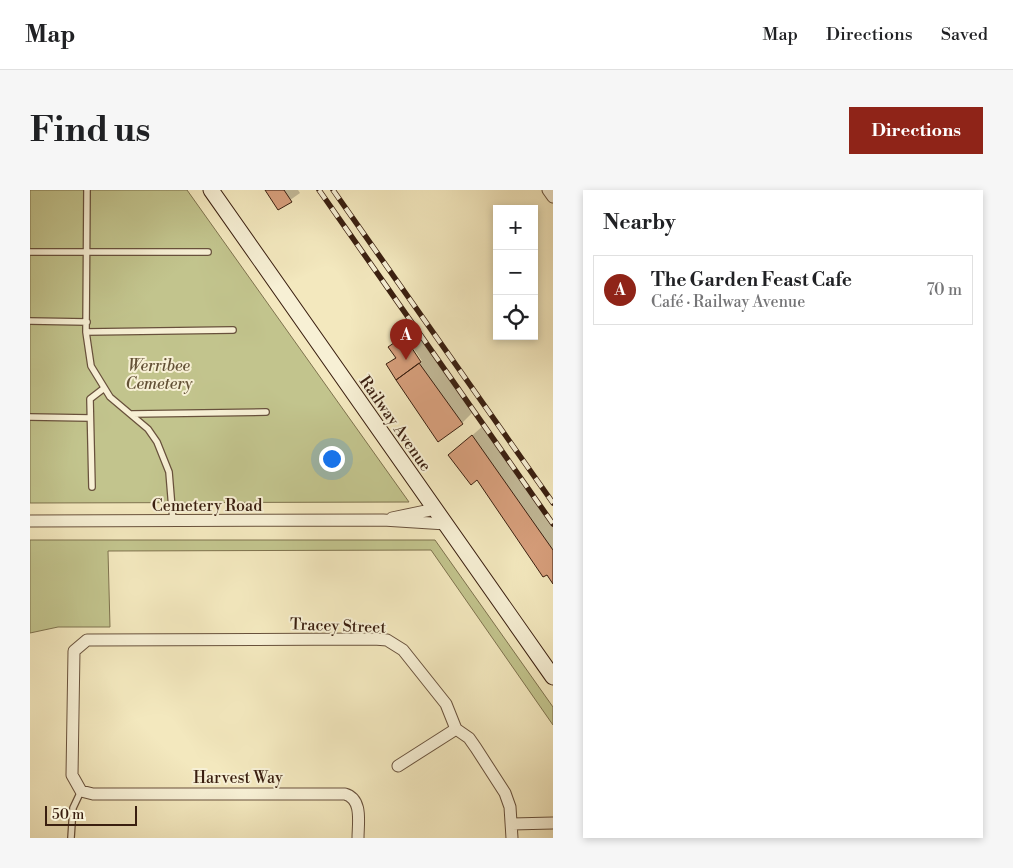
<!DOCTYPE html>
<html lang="en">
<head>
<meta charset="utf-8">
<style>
  body { margin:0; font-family:"Libre Bodoni",serif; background:#f6f6f6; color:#202124 }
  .controls { position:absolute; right:15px; top:15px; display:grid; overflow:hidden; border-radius:0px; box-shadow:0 2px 8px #0003 }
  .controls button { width:45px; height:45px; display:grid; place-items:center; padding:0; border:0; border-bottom:1px solid #e0e0e0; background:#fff; color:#202124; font:25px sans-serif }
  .scale { position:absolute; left:15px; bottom:12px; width:92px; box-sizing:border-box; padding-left:5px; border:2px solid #3a1f10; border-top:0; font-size:14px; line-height:18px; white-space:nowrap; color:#3a1f10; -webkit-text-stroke:4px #f7f0d5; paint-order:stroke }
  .you { position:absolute; left:301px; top:268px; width:18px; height:18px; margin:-12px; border:4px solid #fff; border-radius:50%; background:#1a73e8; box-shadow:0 0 0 8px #1a73e833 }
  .badge { display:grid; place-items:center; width:32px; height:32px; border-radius:50%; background:#8f2418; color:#fff; font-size:16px; font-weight:700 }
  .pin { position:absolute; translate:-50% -41px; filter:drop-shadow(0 1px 2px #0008) }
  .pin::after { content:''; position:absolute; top:26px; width:18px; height:15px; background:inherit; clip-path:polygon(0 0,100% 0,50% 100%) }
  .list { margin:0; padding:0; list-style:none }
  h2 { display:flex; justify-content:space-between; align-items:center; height:65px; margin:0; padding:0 20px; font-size:21px }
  h2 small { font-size:16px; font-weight:400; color:#757577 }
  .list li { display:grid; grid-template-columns:32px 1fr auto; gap:15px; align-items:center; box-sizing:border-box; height:70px; margin:0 10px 10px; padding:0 10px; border:1px solid #e0e0e0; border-radius:0px }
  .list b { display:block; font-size:19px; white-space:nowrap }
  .list p { margin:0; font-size:16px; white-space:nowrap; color:#757577 }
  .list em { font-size:16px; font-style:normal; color:#757577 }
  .icon { flex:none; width:28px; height:28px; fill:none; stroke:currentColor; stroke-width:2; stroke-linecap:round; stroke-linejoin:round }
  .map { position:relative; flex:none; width:523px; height:648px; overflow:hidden; border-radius:0px }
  header { display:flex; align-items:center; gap:30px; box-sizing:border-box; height:70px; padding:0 25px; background:#fff; border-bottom:1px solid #e0e0e0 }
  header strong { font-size:24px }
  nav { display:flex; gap:28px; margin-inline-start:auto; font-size:18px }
  .intro { display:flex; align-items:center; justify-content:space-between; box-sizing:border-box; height:120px; padding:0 30px }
  h1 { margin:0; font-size:35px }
  .button { padding:12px 22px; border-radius:0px; background:#8f2418; color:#fff; font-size:18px; font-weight:700 }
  main { display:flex; gap:30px; padding:0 30px }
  aside { flex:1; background:#fff; border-radius:0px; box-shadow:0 2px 8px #0003 }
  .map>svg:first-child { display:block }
  .green { fill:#c2c48d; stroke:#7e724e }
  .shadow { fill:#0003 }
  .building { fill:#d79f7c; stroke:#3a1f10 }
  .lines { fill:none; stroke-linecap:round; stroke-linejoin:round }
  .lane-casing { stroke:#68513c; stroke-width:8 }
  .street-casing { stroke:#68513c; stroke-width:13 }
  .secondary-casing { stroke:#3a1f10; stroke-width:17 }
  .lane { stroke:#f7f0d5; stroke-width:5.5 }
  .street { stroke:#f7f0d5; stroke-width:11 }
  .secondary { stroke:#f7f0d5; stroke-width:15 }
  .rail-casing { stroke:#3a1f10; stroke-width:5.5 }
  .rail { stroke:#f7f0d5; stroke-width:4; stroke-dasharray:11; stroke-linecap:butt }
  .labels { text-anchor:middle; stroke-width:4; stroke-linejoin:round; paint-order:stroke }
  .park-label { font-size:16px; font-style:italic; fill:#635136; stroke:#f7f0d5 }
  .street-label { font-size:16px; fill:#3a1f10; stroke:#f7f0d5 }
</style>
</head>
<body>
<header>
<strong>Map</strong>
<nav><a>Map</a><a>Directions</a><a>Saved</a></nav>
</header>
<div class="intro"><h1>Find us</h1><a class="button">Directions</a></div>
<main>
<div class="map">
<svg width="523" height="648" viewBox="0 0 523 648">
  <rect width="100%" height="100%" fill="#f3e8be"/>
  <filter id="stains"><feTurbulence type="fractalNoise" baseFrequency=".004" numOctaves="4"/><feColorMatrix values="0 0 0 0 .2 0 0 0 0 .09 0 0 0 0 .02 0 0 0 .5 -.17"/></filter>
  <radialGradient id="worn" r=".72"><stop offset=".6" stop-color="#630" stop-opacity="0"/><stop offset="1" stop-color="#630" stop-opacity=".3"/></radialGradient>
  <!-- green -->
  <path class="green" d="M 0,0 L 157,0 L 379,312 L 0,313 Z
    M 0,350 L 405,350 L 523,517 L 523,535 L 401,360 L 78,361 L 80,437 L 28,437 L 0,443 Z"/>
  <!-- shadow -->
  <path class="shadow" d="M 236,0 L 268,0 L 270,3 L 249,18 Z
    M 383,139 L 443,222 L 432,233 L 357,175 L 366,166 L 360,157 L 372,146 L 389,171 L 392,171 L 374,144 Z
    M 454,235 L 523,333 L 523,391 L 447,289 L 420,265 Z"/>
  <!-- building -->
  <path class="building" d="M 235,0 L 254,0 L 262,12 L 248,20 Z
    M 374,146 L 391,172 L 366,190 L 356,174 L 366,168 L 358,157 Z
    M 389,173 L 433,234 L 408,252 L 366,190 Z
    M 442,245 L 523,360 L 523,394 L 517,385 L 513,387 L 447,290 L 441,295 L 418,265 Z"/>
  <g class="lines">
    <!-- lane casing -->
    <g class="lane-casing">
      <path id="lane" d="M 57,0 L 56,142 L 61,176 L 80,207 L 118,239 L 127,252 L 139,282 L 143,331
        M 0,62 L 178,62
        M 0,131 L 57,132
        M 56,142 L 203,140
        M 102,224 L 236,222
        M 0,227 L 60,228
        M 62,297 L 60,209 L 73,199
        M 41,648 L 43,618 L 51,601"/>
    </g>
    <!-- street casing -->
    <g class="street-casing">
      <path id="street" d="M 518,0 L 523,7
        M 362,328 L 405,319
        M 0,331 L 353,330 L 416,334
        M 368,576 L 426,539
        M 482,634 L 523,633
        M 328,648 C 328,633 333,609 315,604 L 63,604 L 51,601 L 42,585 L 44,461 L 57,450 L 344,449 L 357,450 L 373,460 L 416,514 L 426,539 L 439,548 L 446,558 L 475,603 L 480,617 L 482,648"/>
    </g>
    <!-- secondary casing -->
    <g class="secondary-casing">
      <path id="secondary" d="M 181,0 L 523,487"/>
    </g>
    <!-- lane -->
    <use href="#lane" class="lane"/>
    <!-- street -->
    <use href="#street" class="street"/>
    <!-- secondary -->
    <use href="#secondary" class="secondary"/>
    <!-- rail casing -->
    <g class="rail-casing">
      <path id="rail" d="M 289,0 L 523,334
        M 303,0 L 523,313"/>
    </g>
    <!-- rail -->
    <use href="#rail" class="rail"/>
  </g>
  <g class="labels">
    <!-- park labels -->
    <g class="park-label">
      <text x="129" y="181">Werribee<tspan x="129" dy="18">Cemetery</tspan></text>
    </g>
    <!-- street labels -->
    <g class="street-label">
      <text transform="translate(366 233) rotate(55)" y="6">Railway Avenue</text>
      <text x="177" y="321">Cemetery Road</text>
      <text transform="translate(308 435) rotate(2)" y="6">Tracey Street</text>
      <text x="208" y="593">Harvest Way</text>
    </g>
  </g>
  <rect width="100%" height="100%" filter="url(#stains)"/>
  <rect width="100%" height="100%" fill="url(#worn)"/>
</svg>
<div class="controls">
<button>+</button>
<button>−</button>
<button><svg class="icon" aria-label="locate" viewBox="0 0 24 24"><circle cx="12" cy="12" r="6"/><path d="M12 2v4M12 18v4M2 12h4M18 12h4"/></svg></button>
</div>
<div class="scale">50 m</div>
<div class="you"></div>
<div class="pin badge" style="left:376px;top:170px">A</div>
</div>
<aside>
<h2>Nearby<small></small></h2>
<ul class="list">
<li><span class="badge">A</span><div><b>The Garden Feast Cafe</b><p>Café · Railway Avenue</p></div><em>70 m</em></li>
</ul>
</aside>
</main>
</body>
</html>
